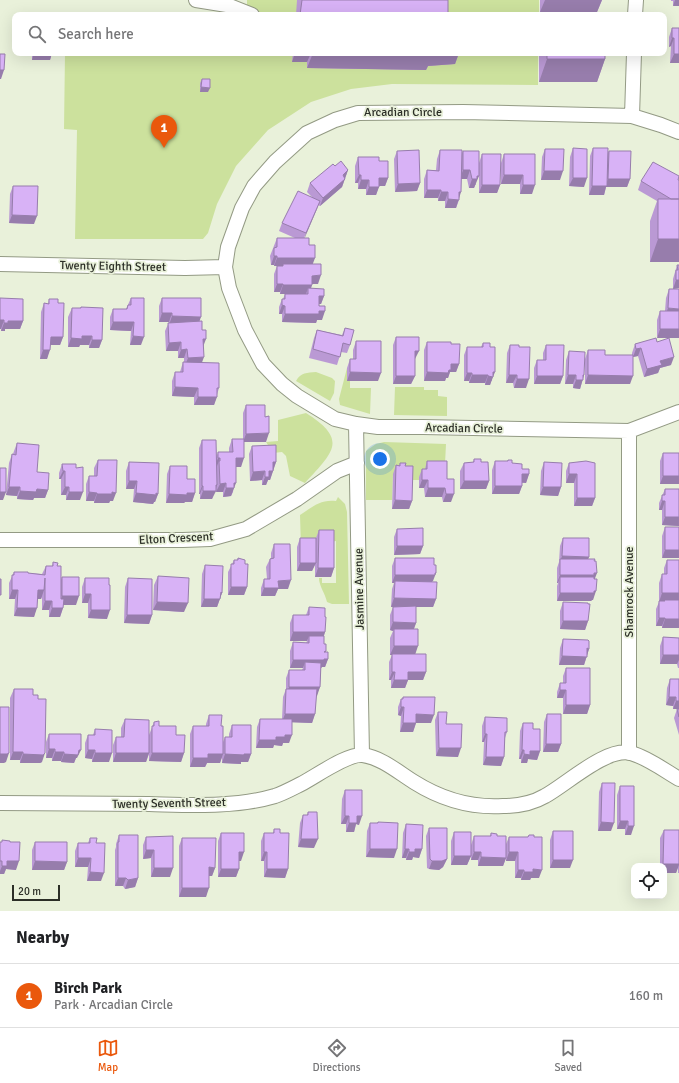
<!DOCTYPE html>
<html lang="en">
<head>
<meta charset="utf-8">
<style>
  body { margin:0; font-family:Signika,sans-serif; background:#f6f6f6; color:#202124 }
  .controls { position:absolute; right:12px; bottom:12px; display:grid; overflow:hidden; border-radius:8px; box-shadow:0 4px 16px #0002 }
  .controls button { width:36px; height:36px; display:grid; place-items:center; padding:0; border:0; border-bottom:1px solid #e0e0e0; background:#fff; color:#202124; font:20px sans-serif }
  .scale { position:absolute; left:12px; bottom:10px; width:48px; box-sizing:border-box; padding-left:4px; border:2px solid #2c2f27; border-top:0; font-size:11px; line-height:14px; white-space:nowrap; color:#2c2f27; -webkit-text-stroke:3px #e9f1da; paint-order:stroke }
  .you { position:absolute; left:380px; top:459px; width:14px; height:14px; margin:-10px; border:3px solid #fff; border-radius:50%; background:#1a73e8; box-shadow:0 0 0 6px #1a73e833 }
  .badge { display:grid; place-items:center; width:26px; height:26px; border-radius:50%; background:#ea580c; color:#fff; font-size:13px; font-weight:700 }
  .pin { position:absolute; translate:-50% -33px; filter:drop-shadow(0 1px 2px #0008) }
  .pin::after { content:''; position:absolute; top:21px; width:14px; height:12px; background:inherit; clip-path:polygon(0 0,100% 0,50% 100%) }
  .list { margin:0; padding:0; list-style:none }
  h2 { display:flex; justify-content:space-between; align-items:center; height:52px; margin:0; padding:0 16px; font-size:17px }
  h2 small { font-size:13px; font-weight:400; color:#757577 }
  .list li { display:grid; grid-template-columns:26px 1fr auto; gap:12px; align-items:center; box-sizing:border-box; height:64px; padding:0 16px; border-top:1px solid #e0e0e0 }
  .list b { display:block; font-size:15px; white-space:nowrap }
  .list p { margin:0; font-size:13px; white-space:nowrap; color:#757577 }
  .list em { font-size:13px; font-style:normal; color:#757577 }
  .icon { flex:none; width:22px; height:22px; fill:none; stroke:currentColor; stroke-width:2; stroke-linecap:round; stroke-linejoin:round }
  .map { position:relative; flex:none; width:679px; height:911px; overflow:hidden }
  .search { position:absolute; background:#fff; box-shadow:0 4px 16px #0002; left:12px; right:12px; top:12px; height:44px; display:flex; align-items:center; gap:10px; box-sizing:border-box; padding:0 14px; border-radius:8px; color:#757577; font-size:15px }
  .sheet { height:116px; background:#fff }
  nav { display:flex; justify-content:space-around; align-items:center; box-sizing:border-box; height:56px; border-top:1px solid #e0e0e0; background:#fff; font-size:11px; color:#757577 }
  nav a { display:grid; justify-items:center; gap:2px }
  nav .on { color:#ea580c }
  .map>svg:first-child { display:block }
  .green { fill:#cce19d }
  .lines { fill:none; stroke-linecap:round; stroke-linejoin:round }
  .street-casing { stroke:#939a84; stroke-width:16 }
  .street { stroke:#fff; stroke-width:14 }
  .wall { fill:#ba99d4 }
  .shaded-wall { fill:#977dac }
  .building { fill:#d8b2f6; stroke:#977dac }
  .labels { text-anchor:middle; stroke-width:3.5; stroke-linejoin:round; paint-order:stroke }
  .street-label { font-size:12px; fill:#2c2f27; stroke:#e9f1da }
</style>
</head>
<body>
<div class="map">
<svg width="679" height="911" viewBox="0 0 679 911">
  <rect width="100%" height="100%" fill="#e9f1da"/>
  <!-- green -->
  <path class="green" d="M 247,0 L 539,0 L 539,15 L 247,15 Z
    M 65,53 L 538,53 L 538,85 L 392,84 L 351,89 L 311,102 L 268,130 L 236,166 L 217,204 L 208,233 L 203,239 L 75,239 L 77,130 L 64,129 Z
    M 347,368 L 347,380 L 350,381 L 350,388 L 371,388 L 370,414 L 340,405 L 339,399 Z
    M 316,372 L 332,378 L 335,381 L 334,393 L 330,401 L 296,381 C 301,372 307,373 316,372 Z
    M 395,387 L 424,387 L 424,390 L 438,390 L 438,396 L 447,397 L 447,416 L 394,415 Z
    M 306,413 C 349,440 333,452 305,483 L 290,476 L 286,456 L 282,452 L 273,453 L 266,442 L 278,441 L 278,420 Z
    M 384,442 L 446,444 L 445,464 L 428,470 L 419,477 L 419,480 L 410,480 L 393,474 L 392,500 L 366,500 L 366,451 L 376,444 Z
    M 338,497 L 345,504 L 347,512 L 349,604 L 332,604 L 327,602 C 325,593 319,586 319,578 L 322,578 L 322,583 L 336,583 L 336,541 L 301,547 L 300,515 C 312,507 321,499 336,501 Z"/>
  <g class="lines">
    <!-- street casing -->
    <g class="street-casing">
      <path id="street" d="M 196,0 L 227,5 L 252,15
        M 635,15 L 636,0
        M 632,116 L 634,53
        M 679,132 L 661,125 L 632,116 L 463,112 L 358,113 L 335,120 L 307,133 L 275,162 L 254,186 L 242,208 L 228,247 L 225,267 L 229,288 L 245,330 L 263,364 L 282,384 L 297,396 L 335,419 L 356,424 L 378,427 L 423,427 L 629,431 L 679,412
        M 0,264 L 185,268 L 225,267
        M 356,424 L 362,755
        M 0,540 L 183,540 L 210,539 L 246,529 L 297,499 L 337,471 L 357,463
        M 629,753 L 629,431
        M 0,803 C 50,803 99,804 149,804 C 190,805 234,808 275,796 C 284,793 293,788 301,784 C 315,777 348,753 363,755 C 382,758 398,772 414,782 C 441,799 471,808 503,806 C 517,806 533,803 545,796 C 567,784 606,747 631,753 C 648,758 664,770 679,779"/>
    </g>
    <!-- street -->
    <use href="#street" class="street"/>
  </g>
  <!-- wall -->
  <path class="wall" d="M 297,0 L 448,0 L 448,15 L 296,15 Z
    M 540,0 L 602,0 L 597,12 L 540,12 Z
    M 671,0 L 679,0 L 673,6 L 673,1 L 671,1 Z
    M 672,28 L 679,63 L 670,63 L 671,46 L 669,47 L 669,37 Z
    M 32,53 L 52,53 L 50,60 L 32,60 Z
    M 293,53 L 459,53 L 455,64 L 428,66 L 426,70 L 307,68 L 307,62 L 292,62 Z
    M 539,53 L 605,53 L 605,59 L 597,82 L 539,82 Z
    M 202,79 L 208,92 L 200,92 L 200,83 Z
    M 573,148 L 584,187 L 569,186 L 570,157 Z
    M 593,148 L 607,154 L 609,151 L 630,179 L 627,187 L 606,187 L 604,195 L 589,195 L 590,156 Z
    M 545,149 L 560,180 L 541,180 L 542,157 Z
    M 440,150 L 461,155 L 463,151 L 476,185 L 475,185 L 474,188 L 469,188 L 467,179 L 461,179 L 459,200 L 456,208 L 445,208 L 445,201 L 438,201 L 438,198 L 424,198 L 424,179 L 427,170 L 436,170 L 437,159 Z
    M 397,151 L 420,183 L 417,191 L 395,192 L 394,159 Z
    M 482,154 L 500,185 L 497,193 L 479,193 L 479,163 Z
    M 504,154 L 535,154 L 532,194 L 520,194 L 520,184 L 501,184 L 501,163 Z
    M 358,157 L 379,161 L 388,178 L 385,186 L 379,186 L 376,195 L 366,195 L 366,189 L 358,189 L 358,183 L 355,183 L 355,166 Z
    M 335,166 L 348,170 L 342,187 L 320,206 L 318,205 L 304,238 L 309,245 L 313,264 L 318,284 L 312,284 L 311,288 L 324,296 L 321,304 L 319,304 L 322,320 L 317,320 L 316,323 L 282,322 L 282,314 L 279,314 L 279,307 L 282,299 L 283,299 L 285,294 L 306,294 L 280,294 L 280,292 L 274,292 L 274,274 L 277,266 L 274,266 L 274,265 L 271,265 L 270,256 L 277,238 L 295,238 L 279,231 L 282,223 L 312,197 L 307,192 L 310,183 Z
    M 678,180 L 679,180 L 679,262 L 650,262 L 650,221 L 657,201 L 638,190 L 641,181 Z
    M 13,186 L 34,224 L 9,223 L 10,194 Z
    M 677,265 L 679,265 L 679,288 L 673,289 L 673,279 Z
    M 669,289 L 679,289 L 657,338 L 657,320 L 660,311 L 665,311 L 666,298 Z
    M 0,298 L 23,321 L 20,329 L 5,329 L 5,331 L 1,331 Z
    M 131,298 L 141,345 L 130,345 L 131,331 L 110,330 L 110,317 L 113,309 L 126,309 Z
    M 162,298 L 200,321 L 203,347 L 202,362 L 219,388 L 214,405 L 194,405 L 194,397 L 172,396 L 172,381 L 175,372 L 180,372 L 183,362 L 184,362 L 184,358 L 178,358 L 178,351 L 166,351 L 165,331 L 169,322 L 159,322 L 159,306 Z
    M 49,299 L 58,303 L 63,337 L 60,345 L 50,345 L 47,359 L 40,359 L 41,312 L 44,303 L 48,304 Z
    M 81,307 L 102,340 L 99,348 L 89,348 L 89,345 L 80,345 L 79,347 L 68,347 L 68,317 L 72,308 L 80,308 Z
    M 345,328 L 350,345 L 347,353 L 341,352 L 337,365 L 309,358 L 314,338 L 317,330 L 342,335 Z
    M 396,337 L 415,359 L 415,376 L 411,384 L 393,384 L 393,345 Z
    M 356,341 L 378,381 L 347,381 L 347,368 L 350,359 L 353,359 L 353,350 Z
    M 427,342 L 451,344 L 459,364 L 456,372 L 450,372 L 448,378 L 446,378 L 445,381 L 424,381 L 424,350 Z
    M 657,342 L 671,365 L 660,368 L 658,373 L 644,377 L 638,356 L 633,357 L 630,384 L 585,384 L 585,359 L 588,350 L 605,355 L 632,355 L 632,353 L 635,344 Z
    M 483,343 L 492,381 L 491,381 L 490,385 L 485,385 L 485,383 L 469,383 L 469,381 L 464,381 L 464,355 L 467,347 L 481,347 Z
    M 510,345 L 519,347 L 526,388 L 514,388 L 513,383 L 506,383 L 507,353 Z
    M 546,345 L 563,376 L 560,384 L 534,384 L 534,368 L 537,360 L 543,360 L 543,353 Z
    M 569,351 L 584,375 L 580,389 L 573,388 L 573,384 L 565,384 L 566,360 Z
    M 246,405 L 266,442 L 244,442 L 241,467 L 236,467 L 233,492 L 231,496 L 223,497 L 223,492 L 216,492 L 216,486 L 212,499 L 200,499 L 200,494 L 199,494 L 199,448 L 202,440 L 216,458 L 218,452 L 229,452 L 229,448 L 232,439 L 243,439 L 243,413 Z
    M 17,443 L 37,472 L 48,490 L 45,498 L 34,498 L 33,500 L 17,499 L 17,496 L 6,495 L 9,463 L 12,454 L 13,454 L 14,451 Z
    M 252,446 L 276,462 L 270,480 L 268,480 L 266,485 L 262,485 L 262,480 L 250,481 L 249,454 Z
    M 663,453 L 679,453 L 679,484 L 660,484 L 660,461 Z
    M 474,459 L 481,462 L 489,481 L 486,489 L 460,489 L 460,471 L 464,463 L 473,462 Z
    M 98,460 L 113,501 L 110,501 L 109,503 L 94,503 L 94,501 L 86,501 L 86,484 L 89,476 L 94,476 L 94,468 Z
    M 508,460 L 512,463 L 529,474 L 526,483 L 522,483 L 522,486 L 519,494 L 492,494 L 492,470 L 495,461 L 507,461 Z
    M 427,461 L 447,479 L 451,502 L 443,502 L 442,497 L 425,497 L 424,488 L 419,488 L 419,477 L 422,469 L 425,469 Z
    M 129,462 L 158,494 L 155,502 L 154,502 L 153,504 L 133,502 L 134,489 L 126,489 L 126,471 Z
    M 544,462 L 561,487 L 558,496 L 540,495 L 541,471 Z
    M 400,463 L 405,466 L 412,501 L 409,509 L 392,509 L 393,474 L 396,465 L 399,466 Z
    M 569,463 L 595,498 L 592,506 L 574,506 L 574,483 L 566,483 L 566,471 Z
    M 62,464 L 76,468 L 80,500 L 66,500 L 66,495 L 61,495 L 61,479 L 59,479 L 59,473 Z
    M 170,466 L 187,479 L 195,493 L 192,502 L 185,502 L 184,503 L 166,503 L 167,474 Z
    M 665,489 L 679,489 L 679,526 L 662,525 L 662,510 L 659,510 L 659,503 Z
    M 665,527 L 679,527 L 662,558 L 662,536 Z
    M 397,529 L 423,546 L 420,554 L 394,555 L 394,537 Z
    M 319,530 L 334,568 L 331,577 L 315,577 L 315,564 L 312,571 L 297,571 L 297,547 L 300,538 L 316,538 Z
    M 563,538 L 588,559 L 595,579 L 593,600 L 592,600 L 591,601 L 557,601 L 557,586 L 558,583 L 557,583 L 557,568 L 559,562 L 560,546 Z
    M 274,544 L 288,589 L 278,589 L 275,596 L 261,596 L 261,588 L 264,579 L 267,579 L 266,567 L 270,559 L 271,558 L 271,553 Z
    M 238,558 L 245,564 L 247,587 L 244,595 L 228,595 L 228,572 L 234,560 L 237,560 Z
    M 395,558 L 433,581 L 432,582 L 436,599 L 433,607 L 416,607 L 416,623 L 414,629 L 415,654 L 426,672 L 423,680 L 408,680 L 405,688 L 391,688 L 391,680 L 389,680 L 389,662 L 392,655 L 390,655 L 390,638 L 393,631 L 390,630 L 390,615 L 393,607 L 396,607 L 391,607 L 392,589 L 394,583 L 392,583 L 392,566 Z
    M 667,560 L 679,628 L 662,628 L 662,626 L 656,626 L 656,609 L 659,602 L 659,583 L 662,574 L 664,574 L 664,568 Z
    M 53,562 L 57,566 L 61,580 L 62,577 L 76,605 L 63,605 L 63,608 L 60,617 L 49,617 L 49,610 L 42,610 L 42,597 L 41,599 L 38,599 L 34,617 L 14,616 L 15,599 L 9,599 L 9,583 L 14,572 L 42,574 L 46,566 L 52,566 Z
    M 205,565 L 222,593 L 217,607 L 201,607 L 202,574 Z
    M 158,576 L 184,612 L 153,610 L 154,585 Z
    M 85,578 L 107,619 L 88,618 L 88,603 L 82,603 L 82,587 Z
    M 128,578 L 152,615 L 149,624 L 124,623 L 125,587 Z
    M 563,602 L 588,621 L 585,630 L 560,629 L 560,611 Z
    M 309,607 L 325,632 L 324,636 L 324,644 L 326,652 L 328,659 L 325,667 L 322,667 L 321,668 L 320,687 L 316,696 L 315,714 L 312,723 L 292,722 L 289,743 L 283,743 L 282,746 L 274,745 L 273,748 L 256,748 L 257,727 L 260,719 L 282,719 L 283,697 L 286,689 L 286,678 L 289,670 L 302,670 L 303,668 L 290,668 L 290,651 L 293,642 L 306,643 L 307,641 L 290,641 L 290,623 L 293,615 L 306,615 Z
    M 663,637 L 679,638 L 679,668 L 678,668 L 677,664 L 660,664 L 660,646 Z
    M 563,639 L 589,649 L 584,665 L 559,665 L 560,648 Z
    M 566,668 L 590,705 L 587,714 L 563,714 L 563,698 L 557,698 L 557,692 L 560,683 L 563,683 L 563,676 Z
    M 670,679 L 679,679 L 679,735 L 674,718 L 677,709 L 673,709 L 673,706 L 666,705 L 667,688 Z
    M 14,689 L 33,695 L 42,762 L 40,763 L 20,763 L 20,760 L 10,760 L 10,698 Z
    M 403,697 L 431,723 L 416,723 L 413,732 L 400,732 L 401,716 L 398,715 L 398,707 L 401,699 L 402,699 Z
    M 438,712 L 458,757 L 436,756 L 435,720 Z
    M 547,714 L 561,744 L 558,752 L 543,752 L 544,722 Z
    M 209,715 L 221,726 L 223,742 L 225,737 L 229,737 L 229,734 L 232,725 L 251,754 L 248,762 L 241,762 L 241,764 L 222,763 L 222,757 L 220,763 L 207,763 L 205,767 L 190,767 L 190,734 L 193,726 L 206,726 L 206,724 Z
    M 485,717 L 507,732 L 505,738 L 504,757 L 501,766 L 483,765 L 484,742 L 482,742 L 482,726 Z
    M 125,719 L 149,735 L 154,722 L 159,726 L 176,735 L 184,753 L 181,762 L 149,761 L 149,754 L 146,762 L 113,762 L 113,745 L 116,737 L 121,737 L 121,728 Z
    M 523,723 L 533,729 L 540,751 L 537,760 L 528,759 L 527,763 L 521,763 L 521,759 L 519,759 L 520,731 Z
    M 95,729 L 109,762 L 92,762 L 92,759 L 85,758 L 85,743 L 88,735 L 93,735 Z
    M 49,734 L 77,758 L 76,758 L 74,763 L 61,762 L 61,761 L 52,761 L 52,758 L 46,758 L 46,742 Z
    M 602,783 L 611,831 L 598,831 L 599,792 Z
    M 620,786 L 634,786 L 631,835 L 625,835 L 625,829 L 617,829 L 617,795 Z
    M 345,790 L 359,825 L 356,824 L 354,832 L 346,832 L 346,824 L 341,824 L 342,799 Z
    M 308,812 L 314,848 L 298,847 L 300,823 L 303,815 L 307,815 Z
    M 378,822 L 394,858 L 366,857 L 367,831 L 370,823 L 377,823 Z
    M 406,824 L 422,849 L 419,858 L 413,857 L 412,860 L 406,860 L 406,858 L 402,858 L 403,833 Z
    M 429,828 L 447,859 L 443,867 L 439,870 L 429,869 L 427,868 L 426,836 Z
    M 274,829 L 280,833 L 288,869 L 285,878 L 264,877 L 264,861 L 261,861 L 261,841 L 264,833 L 273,833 Z
    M 664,830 L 679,830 L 679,873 L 678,873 L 678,867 L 676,873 L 664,873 L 664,866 L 660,866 L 660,838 Z
    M 553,831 L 570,868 L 550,868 L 550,840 Z
    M 454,832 L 471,845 L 474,836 L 490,836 L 491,833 L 497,836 L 506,844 L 509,837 L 528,837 L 529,835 L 539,878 L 531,878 L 530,880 L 521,880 L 521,878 L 515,878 L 515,861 L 506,861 L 506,858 L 503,866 L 478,866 L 478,860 L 471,860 L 471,856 L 467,865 L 451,865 L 451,841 Z
    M 221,833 L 241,861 L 239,861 L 239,869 L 236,877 L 218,877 L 218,841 Z
    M 119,835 L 138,878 L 135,887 L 125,889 L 123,886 L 115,886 L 115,850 L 116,847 L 116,844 Z
    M 146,837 L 170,877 L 151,877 L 151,858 L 143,859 L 143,845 Z
    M 90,838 L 96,843 L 101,881 L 87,881 L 88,867 L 75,867 L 75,851 L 78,843 L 88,843 Z
    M 182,838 L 215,868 L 212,876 L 209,876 L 206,897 L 179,897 L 179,846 Z
    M 2,840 L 10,842 L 16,870 L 6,869 L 4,874 L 0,874 L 0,842 L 2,842 Z
    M 35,842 L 67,862 L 64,870 L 32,870 L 32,850 Z"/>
  <!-- shaded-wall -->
  <path class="shaded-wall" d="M 545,0 L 602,0 L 597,12 L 540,12 Z
    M 675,0 L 679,0 L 679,6 L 673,6 Z
    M 672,38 L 674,38 L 671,46 L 669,47 Z
    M 34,53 L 52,53 L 50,60 L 32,60 Z
    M 295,53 L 311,53 L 307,62 L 292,62 Z
    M 313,53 L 459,53 L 455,64 L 428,66 L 426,70 L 307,68 Z
    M 674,54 L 679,54 L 679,63 L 670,63 Z
    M 547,59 L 605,59 L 597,82 L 539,82 Z
    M 0,70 L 4,70 L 1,79 L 0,79 Z
    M 201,87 L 210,88 L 208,92 L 200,92 Z
    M 348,170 L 342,187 L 320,206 L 323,198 L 343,175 Z
    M 463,170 L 470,170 L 467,179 L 460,179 Z
    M 544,171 L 563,171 L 560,180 L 541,180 Z
    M 359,175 L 361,175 L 358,183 L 355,183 Z
    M 504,175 L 523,175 L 520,184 L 501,184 Z
    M 477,176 L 479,176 L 474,188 L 469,188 L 472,179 Z
    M 379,178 L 388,178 L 385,186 L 376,186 Z
    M 573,178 L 587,178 L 584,187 L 569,186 Z
    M 608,179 L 630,179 L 627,187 L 606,187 L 604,195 L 589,195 L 592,186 L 605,186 Z
    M 361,180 L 369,180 L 366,189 L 358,189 Z
    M 420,183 L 417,191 L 395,192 L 398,184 Z
    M 482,185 L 500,185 L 497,193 L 479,193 Z
    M 523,185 L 535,185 L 532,194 L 520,194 Z
    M 369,187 L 379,187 L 376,195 L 366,195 Z
    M 427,190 L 441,190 L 438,198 L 424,198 Z
    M 441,192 L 448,192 L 445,201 L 438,201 Z
    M 459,192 L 461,192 L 456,208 L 445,208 L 448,199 Z
    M 320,201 L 317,209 L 303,242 L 306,233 Z
    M 12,215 L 37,216 L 34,224 L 9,223 Z
    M 658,239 L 679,239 L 679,262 L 650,262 Z
    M 274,256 L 277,256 L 274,265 L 271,265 Z
    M 277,258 L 315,258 L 312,266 L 274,266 Z
    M 321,275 L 318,284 L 309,284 L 312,276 Z
    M 676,280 L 679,280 L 679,288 L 673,289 Z
    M 277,284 L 283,284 L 280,292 L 274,292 Z
    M 283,285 L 312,285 L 309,294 L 308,288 L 306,294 L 280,294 Z
    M 319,296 L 324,296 L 321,304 L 316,304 Z
    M 282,305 L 285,306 L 282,314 L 279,314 Z
    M 668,308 L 679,309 L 679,317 L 665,317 Z
    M 319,311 L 325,311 L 322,320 L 317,320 L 316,323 L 282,322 L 285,314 Z
    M 162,313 L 172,313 L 169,322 L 159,322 Z
    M 172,316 L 201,317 L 198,325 L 169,325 Z
    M 0,320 L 4,320 L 1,329 L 0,329 Z
    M 8,321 L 23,321 L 20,329 L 5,329 L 5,331 L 1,331 L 4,323 Z
    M 113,322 L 134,322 L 131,331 L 110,330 Z
    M 660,329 L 679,329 L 679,338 L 657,338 Z
    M 82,336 L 92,336 L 89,345 L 80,345 L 79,347 L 68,347 L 71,338 Z
    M 133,336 L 144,337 L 141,345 L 130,345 Z
    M 51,337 L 63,337 L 60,345 L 48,345 Z
    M 203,339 L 206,339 L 203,347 Z
    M 92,340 L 102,340 L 99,348 L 89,348 Z
    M 181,342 L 178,351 L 166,351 L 169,343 Z
    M 641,348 L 638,356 L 633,357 L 636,349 Z
    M 187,349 L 184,358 L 178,358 L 181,350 Z
    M 43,350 L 50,350 L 47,359 L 40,359 Z
    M 415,351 L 419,351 L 415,359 L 412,359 Z
    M 204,357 L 201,365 L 185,366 L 188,358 Z
    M 674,357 L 671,365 L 660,368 L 658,373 L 644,377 L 647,369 L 660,361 Z
    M 451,364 L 459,364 L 456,372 L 450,372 L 448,378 L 446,378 L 445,381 L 424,381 L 427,372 Z
    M 350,372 L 381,373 L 378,381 L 347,381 Z
    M 493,372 L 495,372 L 490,385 L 485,385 L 488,376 Z
    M 467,373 L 472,373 L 469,381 L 464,381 Z
    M 472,375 L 488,375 L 485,383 L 469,383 Z
    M 509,375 L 517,375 L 513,383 L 506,383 Z
    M 568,375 L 576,375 L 573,384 L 565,384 Z
    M 583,375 L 584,375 L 580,389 L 573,388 L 576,380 Z
    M 588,375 L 633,376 L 630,384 L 585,384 Z
    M 396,376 L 415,376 L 411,384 L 393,384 Z
    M 537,376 L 563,376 L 560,384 L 534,384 Z
    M 517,379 L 529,379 L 526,388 L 514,388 Z
    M 175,387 L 198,388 L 194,397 L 172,396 Z
    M 198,397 L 217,397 L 214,405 L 194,405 Z
    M 269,433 L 266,442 L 243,442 L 246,434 Z
    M 218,458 L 220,458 L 217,466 L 215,466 Z
    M 236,458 L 244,458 L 241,467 L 233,467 Z
    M 273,462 L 276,462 L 273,471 Z
    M 63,471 L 65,471 L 61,479 L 59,479 Z
    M 265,471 L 262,480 L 250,481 L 253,472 Z
    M 269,471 L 273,471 L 270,480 L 268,480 L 266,485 L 262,485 L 265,477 Z
    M 522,474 L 529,474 L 526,483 L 519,482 Z
    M 569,474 L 577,474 L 574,483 L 566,483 Z
    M 663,476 L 679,476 L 679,484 L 660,484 Z
    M 422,480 L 428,480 L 424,488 L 419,488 Z
    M 129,481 L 137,481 L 134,489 L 126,489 Z
    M 464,481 L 489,481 L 486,489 L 460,489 Z
    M 226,483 L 223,492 L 216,492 L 220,484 Z
    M 234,483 L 236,483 L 231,496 L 223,497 L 226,488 Z
    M 216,485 L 217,485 L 215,491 L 216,491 L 212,499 L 200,499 L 203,491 Z
    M 202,486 L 203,486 L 200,494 L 199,494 Z
    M 495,486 L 522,486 L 519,494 L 492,494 Z
    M 9,487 L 20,487 L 17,496 L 6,495 Z
    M 65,487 L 69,487 L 66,495 L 61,495 Z
    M 543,487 L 561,487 L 558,496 L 540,495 Z
    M 428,488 L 445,488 L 442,497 L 425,497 Z
    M 37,489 L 48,490 L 45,498 L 34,498 L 33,500 L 17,499 L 20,491 Z
    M 0,492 L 6,492 L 3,500 L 0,500 Z
    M 69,492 L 83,492 L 80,500 L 66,500 Z
    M 89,492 L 97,493 L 94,501 L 86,501 Z
    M 112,492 L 116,493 L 113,501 L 110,501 L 109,503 L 94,503 L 97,494 Z
    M 136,493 L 156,493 L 158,494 L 155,502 L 154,502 L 153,504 L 133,502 Z
    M 187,493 L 195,493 L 192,502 L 185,502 L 184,503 L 166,503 L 169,494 Z
    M 446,494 L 454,494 L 451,502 L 443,502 Z
    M 577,498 L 595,498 L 592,506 L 574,506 Z
    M 395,500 L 412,501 L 409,509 L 392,509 Z
    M 662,501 L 665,501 L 662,510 L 659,510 Z
    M 665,517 L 679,517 L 679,526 L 662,525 Z
    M 397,546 L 423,546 L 420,554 L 394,555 Z
    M 665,550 L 679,550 L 679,558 L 662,558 Z
    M 562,556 L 589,557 L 586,565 L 560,562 Z
    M 300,563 L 316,563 L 312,571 L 297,571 Z
    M 318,568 L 334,568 L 331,577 L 315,577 Z
    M 436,573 L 433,581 L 432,581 L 432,583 L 395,581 L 394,583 L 392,583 L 395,575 Z
    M 597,573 L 594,581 L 560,577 L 558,583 L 557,583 L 560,575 Z
    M 291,580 L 288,589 L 278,589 L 275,596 L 261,596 L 264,588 L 278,581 Z
    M 231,587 L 247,587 L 244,595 L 228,595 Z
    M 12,590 L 18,590 L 15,599 L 9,599 Z
    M 38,590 L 44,590 L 41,599 L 35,599 Z
    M 594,591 L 596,591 L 593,600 L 592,600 L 591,601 L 557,601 L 560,593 Z
    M 221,592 L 222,593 L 217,607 L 201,607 L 204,599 Z
    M 662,593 L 679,593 L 679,602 L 664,600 L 664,602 L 659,602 Z
    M 85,594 L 91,594 L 88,603 L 82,603 Z
    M 62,596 L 79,596 L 76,605 L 59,605 Z
    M 394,598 L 436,599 L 433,607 L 391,607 Z
    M 45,601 L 52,601 L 49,610 L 42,610 Z
    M 157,602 L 188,603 L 184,612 L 153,610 Z
    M 17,608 L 37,608 L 34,617 L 14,616 Z
    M 52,608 L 63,608 L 60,617 L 49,617 Z
    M 91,610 L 110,610 L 107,619 L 88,618 Z
    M 127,615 L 152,615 L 149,624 L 124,623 Z
    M 659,618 L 665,618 L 662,626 L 656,626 Z
    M 665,619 L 679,619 L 679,628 L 662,628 Z
    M 563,621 L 588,621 L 585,630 L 560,629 Z
    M 393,622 L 416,623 L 413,631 L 394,629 L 393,631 L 390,630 Z
    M 293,632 L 325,632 L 322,641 L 309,636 L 307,641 L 290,641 Z
    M 394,646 L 418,646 L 415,655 L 390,655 Z
    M 587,648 L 589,649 L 584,665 L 559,665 L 562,656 Z
    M 326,651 L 323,660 L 324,659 L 328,659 L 325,667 L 322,667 L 321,668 L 305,668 L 305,662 L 303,668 L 290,668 L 293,660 Z
    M 663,655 L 679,655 L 679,660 L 677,664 L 660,664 Z
    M 392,672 L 395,672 L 391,680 L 389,680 Z
    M 408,672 L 426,672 L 423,680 L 408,680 L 405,688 L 391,688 L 394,680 Z
    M 289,687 L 320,687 L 317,696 L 286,696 Z
    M 560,690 L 566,690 L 563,698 L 557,698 Z
    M 669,697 L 676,697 L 673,706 L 666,705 Z
    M 676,701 L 679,701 L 679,709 L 673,709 Z
    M 566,705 L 590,705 L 587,714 L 563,714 Z
    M 401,707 L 404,707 L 401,716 L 398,715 Z
    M 285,714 L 315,714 L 312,723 L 282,722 Z
    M 416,714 L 434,715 L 431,723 L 413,723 Z
    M 403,723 L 416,723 L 413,732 L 400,732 Z
    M 485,734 L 487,734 L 484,742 L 482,742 Z
    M 285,735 L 292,735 L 289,743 L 283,743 L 282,746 L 274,745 L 273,748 L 256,748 L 259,740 Z
    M 546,744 L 561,744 L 558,752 L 543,752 Z
    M 439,748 L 461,748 L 458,757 L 436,756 Z
    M 49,749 L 55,749 L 52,758 L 46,758 Z
    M 79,750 L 81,750 L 77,758 L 76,758 L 74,763 L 61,762 L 64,754 Z
    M 88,750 L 95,750 L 92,759 L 85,758 Z
    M 522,750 L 524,750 L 521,759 L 519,759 Z
    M 530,751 L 540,751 L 537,760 L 528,759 L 527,763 L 521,763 L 524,754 Z
    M 13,752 L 23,752 L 20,760 L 10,760 Z
    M 55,752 L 64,752 L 61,761 L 52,761 Z
    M 9,753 L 6,762 L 4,763 L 0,763 L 0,754 Z
    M 45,753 L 42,762 L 40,763 L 20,763 L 23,754 Z
    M 95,753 L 112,753 L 109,762 L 92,762 Z
    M 116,753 L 149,753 L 146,762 L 113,762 Z
    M 152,753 L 184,753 L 181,762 L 149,761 Z
    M 208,754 L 223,754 L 220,763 L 207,763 L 205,767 L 190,767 L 193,758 Z
    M 225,754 L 251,754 L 248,762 L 241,762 L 241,764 L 222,763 Z
    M 486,757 L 504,757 L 501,766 L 483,765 Z
    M 345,816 L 349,816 L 346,824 L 341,824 Z
    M 357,816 L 362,816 L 359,825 L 356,824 L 354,832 L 346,832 L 349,823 Z
    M 620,821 L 628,821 L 625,829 L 617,829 Z
    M 601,822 L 614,823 L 611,831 L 598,831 Z
    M 628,826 L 634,826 L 631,835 L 625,835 Z
    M 301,839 L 318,839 L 314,848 L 298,847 Z
    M 370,849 L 397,849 L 394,858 L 366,857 Z
    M 405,849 L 409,849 L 406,858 L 402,858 Z
    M 415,849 L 422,849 L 419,858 L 413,857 L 412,860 L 406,860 L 409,852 Z
    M 146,850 L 154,850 L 151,858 L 143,859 Z
    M 239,852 L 244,852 L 241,861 L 236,861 Z
    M 264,852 L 267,852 L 264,861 L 261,861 Z
    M 474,852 L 481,852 L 478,860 L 471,860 Z
    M 509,852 L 518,852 L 515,861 L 506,861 Z
    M 454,856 L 471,856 L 467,865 L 451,865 Z
    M 481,857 L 506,858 L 503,866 L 478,866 Z
    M 78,858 L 91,858 L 88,867 L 75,867 Z
    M 447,859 L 443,867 L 439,870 L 429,869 L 432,861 Z
    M 553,860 L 573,860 L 570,868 L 550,868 Z
    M 7,861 L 19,861 L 16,870 L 6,869 L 4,874 L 0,874 L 0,871 L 2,866 Z
    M 35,861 L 67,862 L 64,870 L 32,870 Z
    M 663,864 L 679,864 L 679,865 L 676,873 L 664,873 L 664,866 L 662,866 Z
    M 209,867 L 215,868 L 212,876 L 206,876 Z
    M 154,868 L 173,868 L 170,877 L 151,877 Z
    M 221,869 L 239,869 L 236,877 L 218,877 Z
    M 267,869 L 288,869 L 285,878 L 264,877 Z
    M 533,869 L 542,870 L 539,878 L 531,878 L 530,880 L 521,880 L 524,872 Z
    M 518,870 L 524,870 L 521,878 L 515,878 Z
    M 90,872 L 104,873 L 101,881 L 87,881 Z
    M 118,878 L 126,878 L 123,886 L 115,886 Z
    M 138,878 L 135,887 L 125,889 L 128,880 Z
    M 182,888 L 209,888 L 206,897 L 179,897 Z"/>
  <!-- building -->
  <path class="building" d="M 302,0 L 448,0 L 448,15 L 300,15 Z
    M 672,28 L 679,28 L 679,54 L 674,54 L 674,38 L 672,38 Z
    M 378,53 L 432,53 L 432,54 Z
    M 547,53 L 605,53 L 605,59 L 547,59 Z
    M 0,54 L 5,54 L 4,70 L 0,70 Z
    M 202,79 L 210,79 L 210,88 L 201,87 Z
    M 573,148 L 587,149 L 587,178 L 573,178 Z
    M 593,148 L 608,148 L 607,186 L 592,186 Z
    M 545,149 L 564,149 L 563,171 L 544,171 Z
    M 419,150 L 420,183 L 398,184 L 397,151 Z
    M 440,150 L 462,150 L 461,192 L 459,192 L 459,200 L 448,199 L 448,192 L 441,192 L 441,190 L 427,190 L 427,170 L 439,171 Z
    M 463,151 L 479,151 L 479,176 L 477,176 L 477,179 L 472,179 L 470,170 L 463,170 Z
    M 609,151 L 631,151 L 630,179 L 608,179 Z
    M 482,154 L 501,154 L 500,185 L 482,185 Z
    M 504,154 L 535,154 L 535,185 L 523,185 L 523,175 L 504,175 Z
    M 358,157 L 379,157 L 379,161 L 388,161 L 388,178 L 379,178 L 379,187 L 369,187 L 369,180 L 361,180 L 361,175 L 359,175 Z
    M 341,161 L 348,170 L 343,175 L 345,179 L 323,198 L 310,183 L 333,164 L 335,166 Z
    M 653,162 L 679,176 L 678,180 L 679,180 L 679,199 L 671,199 L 641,181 Z
    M 13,186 L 38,186 L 37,216 L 12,215 Z
    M 298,191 L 320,201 L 306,233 L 282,223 Z
    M 658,199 L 679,199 L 679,239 L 658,239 Z
    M 277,238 L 309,238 L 309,245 L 315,245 L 315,258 L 277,258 L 277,256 L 274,256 L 274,248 L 277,247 Z
    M 283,264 L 321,264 L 321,275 L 312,276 L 312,285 L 283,285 L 283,284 L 277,284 L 277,266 L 283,266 Z
    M 677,265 L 679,265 L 679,280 L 676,280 L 676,270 L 678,270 Z
    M 308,288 L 324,289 L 324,296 L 319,296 L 319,306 L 325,306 L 325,311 L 319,311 L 319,314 L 285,314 L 285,306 L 282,305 L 282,299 L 285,299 L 285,294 L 308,294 Z
    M 669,289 L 679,289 L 679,309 L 668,308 Z
    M 0,298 L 23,299 L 23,321 L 8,321 L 8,323 L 4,323 L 4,320 L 0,320 Z
    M 131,298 L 144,298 L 144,337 L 133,336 L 134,322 L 113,322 L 113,309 L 127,309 L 128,305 L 131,305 Z
    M 162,298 L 201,298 L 201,317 L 172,316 L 172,313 L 162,313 Z
    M 49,299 L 58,299 L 58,303 L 64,303 L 63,337 L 51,337 L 50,350 L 43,350 L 44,303 L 49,304 Z
    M 81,307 L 103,308 L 102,340 L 92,340 L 92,336 L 82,336 L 82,339 L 71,338 L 72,308 L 81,308 Z
    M 660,311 L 679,311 L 679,329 L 660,329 Z
    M 202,321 L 202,330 L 206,330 L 206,339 L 203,339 L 204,357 L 188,358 L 187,349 L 181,350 L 181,342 L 169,343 L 168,323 Z
    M 345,328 L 354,330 L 350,345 L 343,343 L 340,357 L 313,349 L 317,330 L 343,336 Z
    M 396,337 L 419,337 L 419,351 L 415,351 L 415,376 L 396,376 Z
    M 656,338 L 657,342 L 669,338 L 674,357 L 660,361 L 662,365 L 647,369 L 641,348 L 636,349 L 635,344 Z
    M 356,341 L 381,341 L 381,373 L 350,372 L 350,359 L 356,359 Z
    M 427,342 L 451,342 L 451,344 L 460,344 L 459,364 L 451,364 L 451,370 L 449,370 L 448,373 L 427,372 Z
    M 483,343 L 490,343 L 490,347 L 495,347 L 495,372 L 493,372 L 493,377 L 488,376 L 488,375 L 472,375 L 472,373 L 467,373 L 467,347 L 483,347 Z
    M 510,345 L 519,345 L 519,347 L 530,347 L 529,379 L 517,379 L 517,375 L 509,375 Z
    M 546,345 L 564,345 L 563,376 L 537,376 L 537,360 L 546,360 Z
    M 588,350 L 605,350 L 605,355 L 633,355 L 633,376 L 588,375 Z
    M 569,351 L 585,352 L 584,375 L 583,375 L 583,380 L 576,380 L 576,375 L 568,375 Z
    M 183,362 L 219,363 L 219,388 L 217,388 L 217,397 L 198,397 L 198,388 L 175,387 L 175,372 L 183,372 Z
    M 246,405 L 265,405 L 265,417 L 269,416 L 269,433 L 246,434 Z
    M 232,439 L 244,439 L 244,458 L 236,458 L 236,483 L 234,483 L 234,488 L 226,488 L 226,483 L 220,484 L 219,461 L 220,461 L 220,458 L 218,458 L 218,452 L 233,452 Z
    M 202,440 L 216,440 L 217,485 L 216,485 L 216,491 L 203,491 L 203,486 L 202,486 Z
    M 17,443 L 39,445 L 37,472 L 49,473 L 48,490 L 37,489 L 36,492 L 20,491 L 20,487 L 9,487 L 12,454 L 16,455 Z
    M 276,445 L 276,462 L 273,462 L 273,471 L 269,471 L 269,477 L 265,477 L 265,471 L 253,472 L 252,446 Z
    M 663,453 L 679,453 L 679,476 L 663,476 Z
    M 474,459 L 481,459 L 481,462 L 488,462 L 489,481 L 464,481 L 464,463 L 474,462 Z
    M 98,460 L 117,460 L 116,493 L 112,492 L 112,494 L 97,494 L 97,493 L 89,492 L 89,476 L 97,476 Z
    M 508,460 L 512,460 L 512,463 L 522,464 L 522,469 L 529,469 L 529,474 L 522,474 L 522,486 L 495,486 L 495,461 L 508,461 Z
    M 427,461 L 447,461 L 447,479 L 454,479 L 454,494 L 446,494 L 445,488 L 428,488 L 428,480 L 422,480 L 422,469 L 427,469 Z
    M 586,461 L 595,463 L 595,498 L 577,498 L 577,474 L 569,474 L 569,463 Z
    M 129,462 L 159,463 L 158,494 L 156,493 L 156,495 L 136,493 L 137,481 L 129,481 Z
    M 544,462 L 562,463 L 561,487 L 543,487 Z
    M 400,463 L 406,463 L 405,466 L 413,466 L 412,501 L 395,500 L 396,465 L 400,466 Z
    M 62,464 L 76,464 L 76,468 L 83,467 L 83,492 L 69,492 L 69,487 L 65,487 L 65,471 L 63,471 Z
    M 170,466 L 187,466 L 187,479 L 195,479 L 195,493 L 187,493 L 187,495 L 169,494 Z
    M 0,468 L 6,468 L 6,492 L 0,492 Z
    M 665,489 L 679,489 L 679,517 L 665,517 L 665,501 L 662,501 L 662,495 L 665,495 Z
    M 665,527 L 679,527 L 679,550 L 665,550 Z
    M 423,528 L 423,546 L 397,546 L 397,529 Z
    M 319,530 L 334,530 L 334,568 L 318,568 Z
    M 300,538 L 316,538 L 316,563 L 300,563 Z
    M 563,538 L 589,538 L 589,557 L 562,556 Z
    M 274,544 L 290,544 L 291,580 L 278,581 L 279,588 L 264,588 L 264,579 L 270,579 L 270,559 L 274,558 Z
    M 238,558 L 245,560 L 245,564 L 248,564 L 247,587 L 231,587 L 231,564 L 234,564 L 234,560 L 238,560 Z
    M 395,558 L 434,558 L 434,565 L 436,565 L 436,573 L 435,573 L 435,575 L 395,575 Z
    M 560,559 L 595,559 L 594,561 L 596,561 L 597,573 L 594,573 L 594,575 L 560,575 Z
    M 667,560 L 679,560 L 679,593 L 662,593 L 662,574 L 667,574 Z
    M 53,562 L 58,563 L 57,566 L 61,566 L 61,599 L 64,599 L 63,608 L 52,608 L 52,601 L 45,601 L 45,578 L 44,590 L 38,590 L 37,608 L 17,608 L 18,590 L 12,590 L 12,575 L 14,575 L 14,572 L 28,572 L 28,573 L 45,575 L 46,566 L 53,566 Z
    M 205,565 L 223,566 L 222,593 L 221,592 L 220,599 L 204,599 Z
    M 158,576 L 189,578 L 188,603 L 157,602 Z
    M 62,577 L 79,577 L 79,596 L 62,596 Z
    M 560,577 L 594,577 L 594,579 L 597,579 L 596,591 L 594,591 L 594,593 L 560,593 Z
    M 85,578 L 109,578 L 109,585 L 110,585 L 110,610 L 91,610 L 91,594 L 85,594 Z
    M 128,578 L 152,579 L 152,615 L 127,615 Z
    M 0,579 L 1,579 L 1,595 L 0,595 Z
    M 395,581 L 437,582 L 436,599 L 394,598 Z
    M 664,600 L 679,600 L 679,619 L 665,619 L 665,618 L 659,618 L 659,601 L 665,601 Z
    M 563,602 L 588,603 L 588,604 L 590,604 L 588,621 L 563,621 Z
    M 416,606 L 416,623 L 393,622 L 393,607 Z
    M 309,607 L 325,608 L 325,617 L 326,617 L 325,632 L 293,632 L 293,615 L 309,615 Z
    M 394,629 L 418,629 L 418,646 L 394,646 Z
    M 309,636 L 324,636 L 324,644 L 326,644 L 326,651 L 324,652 L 328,652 L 328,659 L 324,659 L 324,660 L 293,660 L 293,642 L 309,643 Z
    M 663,637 L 679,638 L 679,655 L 663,655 Z
    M 563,639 L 588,640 L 589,641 L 589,649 L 587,648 L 587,657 L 562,656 Z
    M 392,654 L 426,654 L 426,672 L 408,672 L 408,680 L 394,680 L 395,672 L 392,672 Z
    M 305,662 L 321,663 L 320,687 L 289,687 L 289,670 L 305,670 Z
    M 566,668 L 590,668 L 590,705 L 566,705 L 566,690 L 560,690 L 560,683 L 566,683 Z
    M 670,679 L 679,679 L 679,701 L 676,701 L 676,697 L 669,697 Z
    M 14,689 L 33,689 L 33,695 L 38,695 L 38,699 L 46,699 L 45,753 L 43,755 L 23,754 L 23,752 L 13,752 Z
    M 286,689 L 317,689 L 315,714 L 285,714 Z
    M 403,697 L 435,697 L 434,715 L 416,714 L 416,723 L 403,723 L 404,707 L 401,707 L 401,699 L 403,699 Z
    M 0,707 L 9,707 L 9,753 L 7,754 L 0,754 Z
    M 677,709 L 679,709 L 679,717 Z
    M 438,712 L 447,712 L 446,724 L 462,724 L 461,748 L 439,748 Z
    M 547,714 L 561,714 L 561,744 L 546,744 Z
    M 209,715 L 222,715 L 221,726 L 223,726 L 223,754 L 208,754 L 208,758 L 193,758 L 193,726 L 209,726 Z
    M 485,717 L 507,718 L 507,732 L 505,732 L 504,757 L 486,757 L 487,734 L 485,734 Z
    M 125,719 L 149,720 L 149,753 L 116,753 L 116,737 L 124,737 Z
    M 260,719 L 292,719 L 292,735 L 285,735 L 285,737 L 276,737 L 276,740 L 259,740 Z
    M 159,721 L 159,726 L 176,726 L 176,735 L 185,735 L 184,753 L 152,753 L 152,726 L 154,726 L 154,722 Z
    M 523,723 L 533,723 L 533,729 L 540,729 L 540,751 L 530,751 L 530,755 L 524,754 L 524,750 L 522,750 Z
    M 232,725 L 251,725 L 251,754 L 244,754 L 244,755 L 225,754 L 225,737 L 232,737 Z
    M 95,729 L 112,730 L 112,753 L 95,753 L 95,750 L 88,750 L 88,735 L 95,735 Z
    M 49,734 L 81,734 L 81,750 L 79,750 L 78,755 L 64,754 L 64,752 L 55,752 L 55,749 L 49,749 Z
    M 602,783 L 615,783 L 614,823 L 601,822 Z
    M 620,786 L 634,786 L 634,826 L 628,826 L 628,821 L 620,821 Z
    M 345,790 L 362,790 L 362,816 L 357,816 L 357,823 L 349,823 L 349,816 L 345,816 Z
    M 308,812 L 317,812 L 318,839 L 301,839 L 303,815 L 308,815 Z
    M 378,822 L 398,823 L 397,849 L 370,849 L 370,823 L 378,823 Z
    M 406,824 L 423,825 L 422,849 L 415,849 L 415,852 L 409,852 L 409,849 L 405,849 Z
    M 429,828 L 447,828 L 447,859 L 442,861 L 432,861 L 430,859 Z
    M 274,829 L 280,829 L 280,833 L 289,833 L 288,869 L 267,869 L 267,852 L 264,852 L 264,833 L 274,833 Z
    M 664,830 L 679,830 L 679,864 L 663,864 Z
    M 553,831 L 573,831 L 573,860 L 553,860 Z
    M 454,832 L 471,832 L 471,856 L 454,856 Z
    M 221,833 L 244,833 L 244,852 L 239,852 L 239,869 L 221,869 Z
    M 491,833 L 497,834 L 497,836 L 506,836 L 506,858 L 481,857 L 481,852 L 474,852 L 474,836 L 491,836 Z
    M 119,835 L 138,835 L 138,878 L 128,880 L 126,878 L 118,878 L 118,842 L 119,842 Z
    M 529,835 L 534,835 L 534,837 L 542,837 L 542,870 L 533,869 L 533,872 L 524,872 L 524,870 L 518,870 L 518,852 L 509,852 L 509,837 L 528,837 Z
    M 173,836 L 173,868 L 154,868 L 154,850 L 146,850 L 146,837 Z
    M 90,838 L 97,838 L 96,843 L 105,843 L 104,873 L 90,872 L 91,858 L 78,858 L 78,843 L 90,843 Z
    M 182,838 L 216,838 L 215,868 L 209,867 L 209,888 L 182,888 Z
    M 2,840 L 10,841 L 10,842 L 20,842 L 19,861 L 7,861 L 7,866 L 2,866 L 2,861 L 0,861 L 0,842 L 2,842 Z
    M 35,842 L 67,842 L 67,862 L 35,861 Z"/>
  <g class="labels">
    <!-- street labels -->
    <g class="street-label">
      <text x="403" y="116">Arcadian Circle</text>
      <text transform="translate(113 266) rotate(1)" y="4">Twenty Eighth Street</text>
      <text transform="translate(464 428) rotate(1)" y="4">Arcadian Circle</text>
      <text transform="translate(176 538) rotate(-3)" y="4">Elton Crescent</text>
      <text transform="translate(359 589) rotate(-91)" y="4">Jasmine Avenue</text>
      <text transform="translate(629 592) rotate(-90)" y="4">Shamrock Avenue</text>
      <text transform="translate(169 803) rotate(-1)" y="4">Twenty Seventh Street</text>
    </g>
  </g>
</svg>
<div class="controls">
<button><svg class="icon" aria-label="locate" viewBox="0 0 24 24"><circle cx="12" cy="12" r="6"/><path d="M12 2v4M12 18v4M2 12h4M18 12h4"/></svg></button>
</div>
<div class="scale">20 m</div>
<div class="you"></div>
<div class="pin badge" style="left:164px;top:148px">1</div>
<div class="search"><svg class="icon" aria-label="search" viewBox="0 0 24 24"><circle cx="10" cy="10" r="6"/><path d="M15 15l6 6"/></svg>Search here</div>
</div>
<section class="sheet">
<h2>Nearby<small></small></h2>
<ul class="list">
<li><span class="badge">1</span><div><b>Birch Park</b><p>Park · Arcadian Circle</p></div><em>160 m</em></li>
</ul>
</section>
<nav>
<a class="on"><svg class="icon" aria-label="map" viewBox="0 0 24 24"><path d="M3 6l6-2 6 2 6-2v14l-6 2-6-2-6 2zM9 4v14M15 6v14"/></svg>Map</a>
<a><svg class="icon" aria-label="directions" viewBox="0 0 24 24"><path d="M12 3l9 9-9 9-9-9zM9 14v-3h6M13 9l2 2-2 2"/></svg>Directions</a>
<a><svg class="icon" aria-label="saved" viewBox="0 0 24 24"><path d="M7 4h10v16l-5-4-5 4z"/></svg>Saved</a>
</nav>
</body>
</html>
